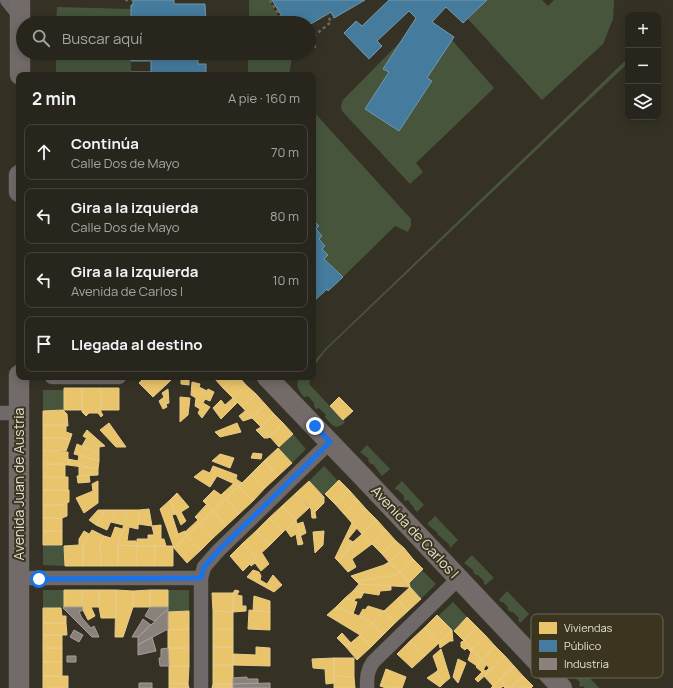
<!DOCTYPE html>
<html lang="es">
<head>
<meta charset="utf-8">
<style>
  body { margin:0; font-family:Manrope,sans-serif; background:#302e25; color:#f1f3f6 }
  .controls { position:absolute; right:12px; top:12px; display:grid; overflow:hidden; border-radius:8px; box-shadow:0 2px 10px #0003 }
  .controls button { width:36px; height:36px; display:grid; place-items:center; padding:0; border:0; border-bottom:1px solid #44433b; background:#28261c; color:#f1f3f6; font:20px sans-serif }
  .stop { position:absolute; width:12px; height:12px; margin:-9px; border:3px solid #1a73e8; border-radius:50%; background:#fff }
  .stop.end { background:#1a73e8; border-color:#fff; box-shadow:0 1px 4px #0008 }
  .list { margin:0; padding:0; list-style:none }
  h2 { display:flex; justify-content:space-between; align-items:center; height:52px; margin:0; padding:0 16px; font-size:17px }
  h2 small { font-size:13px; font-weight:400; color:#a5a5a3 }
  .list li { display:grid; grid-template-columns:26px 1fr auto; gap:12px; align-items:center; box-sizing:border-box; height:56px; margin:0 8px 8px; padding:0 8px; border:1px solid #44433b; border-radius:8px }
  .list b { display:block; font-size:15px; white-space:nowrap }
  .list p { margin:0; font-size:13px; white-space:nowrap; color:#a5a5a3 }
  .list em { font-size:13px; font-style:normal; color:#a5a5a3 }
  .icon { flex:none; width:22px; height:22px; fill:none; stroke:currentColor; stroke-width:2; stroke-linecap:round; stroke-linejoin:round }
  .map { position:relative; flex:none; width:673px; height:688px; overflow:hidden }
  .search { position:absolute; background:#28261c; box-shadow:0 2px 10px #0003; left:16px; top:16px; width:300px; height:44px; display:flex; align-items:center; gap:10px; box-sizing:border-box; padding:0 14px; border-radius:22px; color:#a5a5a3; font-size:15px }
  .panel { position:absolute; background:#28261c; box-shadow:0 2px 10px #0003; left:16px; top:72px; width:300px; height:308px; border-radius:8px }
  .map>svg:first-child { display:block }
  .green { fill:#46553c }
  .homes { fill:#e9c46a; stroke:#e7cc8a }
  .public { fill:#457b9d; stroke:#7499ad }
  .industry { fill:#8a817c; stroke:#a59e96 }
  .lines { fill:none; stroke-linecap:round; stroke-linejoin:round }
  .minor-casing { stroke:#4f4d43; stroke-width:15 }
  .secondary-casing { stroke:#4f4d43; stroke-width:21 }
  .path { stroke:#6b6761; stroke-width:2.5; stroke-dasharray:3 3; stroke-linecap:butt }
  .minor { stroke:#706969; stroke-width:14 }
  .secondary { stroke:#726b69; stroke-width:20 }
  .route { stroke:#1a73e8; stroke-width:5 }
  .labels { text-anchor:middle; stroke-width:4; stroke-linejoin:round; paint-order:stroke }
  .street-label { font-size:14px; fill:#e3e0d3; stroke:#3b351f }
  .key { fill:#3b351f; stroke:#6d6855; stroke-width:1 }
  .key-label { font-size:11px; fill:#e3e0d3 }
</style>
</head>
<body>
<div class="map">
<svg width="673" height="688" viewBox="0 0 673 688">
  <rect width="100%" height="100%" fill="#353225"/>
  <!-- green -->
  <path class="green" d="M 249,0 L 269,0 L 282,23 L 249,23 Z
    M 487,0 L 542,0 L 548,6 L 554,0 L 614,0 L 613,19 L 603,44 L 542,100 L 468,19 Z
    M 57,7 L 131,9 L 131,23 L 56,23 Z
    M 402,40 L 384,69 L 389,72 L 365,109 L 399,131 L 432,82 L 427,78 L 452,40 L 494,88 L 416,163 L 423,172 L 410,184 L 342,111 L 341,106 L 343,100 Z
    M 56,53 L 131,53 L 131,75 L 56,75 Z
    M 248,53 L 294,53 L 291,63 L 289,75 L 248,75 Z
    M 628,58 L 628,63 L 326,350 L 317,362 L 313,373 L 313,363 L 325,349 Z
    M 313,111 L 411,219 L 411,226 L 408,232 L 395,226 L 343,277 L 324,259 L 328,255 L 322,249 L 325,246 L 319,239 L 322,236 L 316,229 L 319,226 L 313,220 Z
    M 299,377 L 311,377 L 309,384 L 345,422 L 342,425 L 336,427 L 332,425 L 325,417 L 326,415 L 319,408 L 316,409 L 314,406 L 314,403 L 308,396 L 304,397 C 299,391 295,385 299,377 Z
    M 43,390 L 64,390 L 64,410 L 43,411 Z
    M 293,434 L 306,449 L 292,463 L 279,449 L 279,447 Z
    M 367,445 L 390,469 L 382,476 L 373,464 L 371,464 L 368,461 L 369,459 L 360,452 Z
    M 324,466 L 338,481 L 325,494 L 322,494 L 309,481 Z
    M 402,481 L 424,505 L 417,512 L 414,509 L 414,508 L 408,500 L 405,501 L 404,499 L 404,496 L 398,490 L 394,489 Z
    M 435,516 L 458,540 L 450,548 L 449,544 L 437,534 L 438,533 L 427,524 Z
    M 43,545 L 64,546 L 65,566 L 43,565 Z
    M 472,555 L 494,578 L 485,585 L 484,584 L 484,581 L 478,575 L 476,575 L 473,572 L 473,570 L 464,563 Z
    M 422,570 L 436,584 L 421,599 L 410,587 L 409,583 Z
    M 43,590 L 64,590 L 64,607 L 61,608 L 43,608 Z
    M 168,590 L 189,590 L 189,611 L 168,612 Z
    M 507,591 L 529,614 L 520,623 L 518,620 L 519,618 L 513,612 L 511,612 L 508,610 L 508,607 L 503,602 L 501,602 L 499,600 Z
    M 453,602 L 467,617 L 454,631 L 452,630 L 438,616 Z
    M 579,666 L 599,688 L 585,688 L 583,686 L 581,687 L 579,685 L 580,682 L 573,676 L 570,675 Z"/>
  <!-- homes -->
  <path class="homes" d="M 145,377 L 160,377 L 167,384 L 153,397 L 139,383 Z
    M 160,377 L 174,377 L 167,384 Z
    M 181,377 L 189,377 L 189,385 L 181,384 Z
    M 215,377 L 235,377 L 223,388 L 214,378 Z
    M 235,377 L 239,377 L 246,385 L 233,398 L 223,388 Z
    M 192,382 L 200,384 L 199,387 L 207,391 L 208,389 L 214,392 L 210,401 L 205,399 L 203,403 L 210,407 L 202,418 L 198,413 L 200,409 L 195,406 L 196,398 L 191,395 Z
    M 246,385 L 256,394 L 242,407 L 233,398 Z
    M 64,388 L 82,388 L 82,410 L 64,410 Z
    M 82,388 L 101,388 L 101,412 L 103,415 L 101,417 L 98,413 L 89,413 L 86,416 L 82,412 Z
    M 101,388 L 119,388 L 119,410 L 101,410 Z
    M 168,389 L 169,403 L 166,404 L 167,407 L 163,409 L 159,401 L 164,397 L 162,393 Z
    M 256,394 L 265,404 L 252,418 L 242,407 Z
    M 180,397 L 190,398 L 188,415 L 180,422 Z
    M 339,397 L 353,411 L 343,420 L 330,406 Z
    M 233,398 L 237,403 L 221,419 L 213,408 L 221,400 L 225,405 Z
    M 265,404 L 274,414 L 261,427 L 252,418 Z
    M 63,410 L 67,414 L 68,426 L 43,425 L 43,411 Z
    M 245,411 L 252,418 L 243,421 L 239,416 Z
    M 274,414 L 283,423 L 270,437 L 261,427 Z
    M 109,423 L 126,447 L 116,447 L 100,430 Z
    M 237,423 L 241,432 L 220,437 L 215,432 Z
    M 283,423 L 293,434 L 279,447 L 270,437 Z
    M 43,425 L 66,425 L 66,432 L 72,434 L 70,440 L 63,438 L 43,438 Z
    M 261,427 L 270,437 L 268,438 L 264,438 L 256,430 Z
    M 87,430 L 105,446 L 99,447 L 83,436 Z
    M 43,438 L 63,438 L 70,440 L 66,451 L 43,451 Z
    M 86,439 L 99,447 L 99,454 L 82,446 Z
    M 77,444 L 99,454 L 99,461 L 74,454 Z
    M 278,448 L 292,463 L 278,476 L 264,461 Z
    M 43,451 L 68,452 L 68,465 L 43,464 Z
    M 253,453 L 262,454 L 261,459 L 251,458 Z
    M 220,454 L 234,458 L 230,468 L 212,461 Z
    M 79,455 L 99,461 L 98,469 L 68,465 L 68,459 L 78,461 Z
    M 264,461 L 278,476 L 265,488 L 251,474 Z
    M 43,464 L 65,464 L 65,477 L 43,477 Z
    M 79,465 L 98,469 L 98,475 L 79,476 Z
    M 213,466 L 237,475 L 236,479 L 242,483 L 239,486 L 217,476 L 210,487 L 194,477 L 203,470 L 210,473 Z
    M 251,474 L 265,488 L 253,501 L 239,486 Z
    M 89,475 L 90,482 L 78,483 L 77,476 Z
    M 43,477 L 68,477 L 68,490 L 43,490 Z
    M 339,480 L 349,490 L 335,504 L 325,494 Z
    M 98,481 L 98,503 L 84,513 L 76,498 L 93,491 L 92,484 Z
    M 309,481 L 324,497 L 324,503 L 315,512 L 316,518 L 312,518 L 311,509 L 296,493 Z
    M 234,483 L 239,486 L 213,511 L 203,501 L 214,490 L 221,495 Z
    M 239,486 L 253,501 L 239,514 L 226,498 Z
    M 43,490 L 69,490 L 69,502 L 62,505 L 43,505 Z
    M 349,490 L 358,500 L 344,514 L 335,504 Z
    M 177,493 L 189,507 L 181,512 L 186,521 L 181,525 L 170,500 Z
    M 296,493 L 309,508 L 296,520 L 282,506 Z
    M 226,498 L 239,514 L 226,526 L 213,511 Z
    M 170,500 L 176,514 L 172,515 L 178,534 L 185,531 L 187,536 L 174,548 L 160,509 Z
    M 358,500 L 366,509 L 352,523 L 344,514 Z
    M 67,503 L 67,516 L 62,518 L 43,518 L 43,505 L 62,505 Z
    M 206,505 L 213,511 L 187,536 L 185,532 L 198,520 L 195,517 Z
    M 282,506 L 296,520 L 283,532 L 269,518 Z
    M 149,509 L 152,526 L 138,524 L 139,510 Z
    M 366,509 L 377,520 L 362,534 L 352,523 Z
    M 98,510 L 105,510 L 96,525 L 89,520 Z
    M 105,510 L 116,510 L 107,530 L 96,525 Z
    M 116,510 L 128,510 L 123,525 L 111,522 Z
    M 128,510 L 139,510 L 138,529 L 129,527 L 127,541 L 136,541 L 137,546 L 118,545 Z
    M 213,511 L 226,526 L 213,538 L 199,524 Z
    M 43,518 L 62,518 L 62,531 L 43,531 Z
    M 269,518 L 283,532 L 270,545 L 256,531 Z
    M 296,520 L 303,544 L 298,545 L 296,534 L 291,537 L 286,530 Z
    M 377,520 L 386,530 L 372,544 L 362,534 Z
    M 303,522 L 306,533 L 300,536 L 297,524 Z
    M 352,523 L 357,528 L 348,539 L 353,542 L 339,562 L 335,558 Z
    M 199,524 L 213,538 L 201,550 L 187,536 Z
    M 161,525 L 161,539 L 164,539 L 166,546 L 137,546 L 137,539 L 148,539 L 148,535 L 154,535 L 152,526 Z
    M 115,527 L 122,529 L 118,545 L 118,566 L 101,566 L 100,545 L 104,536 L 111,538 Z
    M 92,530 L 104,536 L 100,545 L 101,566 L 83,566 L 83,544 Z
    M 386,530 L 396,541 L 382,554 L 372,544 Z
    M 43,531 L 62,531 L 62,545 L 43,545 Z
    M 84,531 L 89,534 L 83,544 L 83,566 L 65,566 L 64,546 L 79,545 L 79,539 Z
    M 256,531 L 270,545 L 256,558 L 243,543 Z
    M 324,531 L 323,545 L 315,553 L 313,532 Z
    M 362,534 L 372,544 L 352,559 L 356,567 L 348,572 L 339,562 L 353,542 Z
    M 187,536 L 201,550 L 187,563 L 174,548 Z
    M 396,541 L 404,548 L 389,562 L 382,554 Z
    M 243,543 L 256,558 L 243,571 L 230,556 Z
    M 118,545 L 137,546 L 136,566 L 118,566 Z
    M 137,546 L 155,546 L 154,566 L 136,566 Z
    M 155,546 L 173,546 L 173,566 L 154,566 Z
    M 404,548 L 413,559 L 400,572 L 389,562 Z
    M 262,553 L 269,564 L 261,571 L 255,563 L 251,566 L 250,564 Z
    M 413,559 L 423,569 L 409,583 L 400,572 Z
    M 389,562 L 400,572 L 396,575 L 356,581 L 351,576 L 384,565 Z
    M 253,570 L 259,572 L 261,576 L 260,580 L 267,584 L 273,575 L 282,585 L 274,592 L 247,577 Z
    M 400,572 L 409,583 L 410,587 L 359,584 L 356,581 L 396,575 Z
    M 359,584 L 391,586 L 391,590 L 380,591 L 379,595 L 353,591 Z
    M 410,587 L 421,599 L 408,611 L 397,599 Z
    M 64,590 L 82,590 L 82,607 L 64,607 Z
    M 82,590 L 99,590 L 99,607 L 91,607 L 95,616 L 88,620 L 83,610 Z
    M 99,590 L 116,590 L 116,618 L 101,618 L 99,607 Z
    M 116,590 L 133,591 L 133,607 L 123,637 L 115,637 Z
    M 150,590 L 150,607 L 133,607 L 133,591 Z
    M 150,590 L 168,590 L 168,607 L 150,607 Z
    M 235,590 L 239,591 L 237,595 L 242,596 L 242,606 L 246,606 L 246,611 L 233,612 L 233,593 Z
    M 353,591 L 364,592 L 361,598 L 356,598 L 354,601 L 345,598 Z
    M 212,593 L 233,593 L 233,612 L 213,611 Z
    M 254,596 L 270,601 L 270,612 L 253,611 Z
    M 345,598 L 357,602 L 353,614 L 336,607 Z
    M 397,599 L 408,611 L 395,623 L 384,611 Z
    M 368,606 L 384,611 L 372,623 L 359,616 L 363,609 L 365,610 Z
    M 336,607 L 359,616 L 372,623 L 360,635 L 327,615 Z
    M 43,608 L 61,608 L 62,616 L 66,616 L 66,623 L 43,623 Z
    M 249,610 L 270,612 L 270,630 L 248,629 Z
    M 189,611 L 189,629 L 168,630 L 168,612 Z
    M 213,611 L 233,612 L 233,629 L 213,629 Z
    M 384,611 L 395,623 L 383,635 L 372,623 Z
    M 437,615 L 452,630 L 439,643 L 424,628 Z
    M 467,617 L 477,627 L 464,641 L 454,631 Z
    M 43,623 L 66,623 L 67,635 L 43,635 Z
    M 372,623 L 383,635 L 371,647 L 360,635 Z
    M 477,627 L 486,636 L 472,649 L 464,641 Z
    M 424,628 L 439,643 L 425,656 L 410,641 Z
    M 189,629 L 189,648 L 168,648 L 168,630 Z
    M 213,629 L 233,629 L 233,647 L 213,647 Z
    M 452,630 L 453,641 L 450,641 L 440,648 L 439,643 Z
    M 342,633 L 351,643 L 346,647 L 337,638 Z
    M 43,635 L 62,635 L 62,648 L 43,648 Z
    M 360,635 L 371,647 L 357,660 L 346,647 Z
    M 486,636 L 495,646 L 482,660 L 472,649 Z
    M 410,641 L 425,656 L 412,668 L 397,654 Z
    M 464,641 L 472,649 L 471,652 L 467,648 L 465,650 L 461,647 L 461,642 Z
    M 495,646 L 505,656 L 491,670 L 482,660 Z
    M 213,647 L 233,647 L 233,665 L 213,665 Z
    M 256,647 L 270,648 L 270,666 L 233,665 L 233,654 L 256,655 Z
    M 43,648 L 62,648 L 62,662 L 43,662 Z
    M 168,648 L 189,648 L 189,666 L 169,666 Z
    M 441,649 L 450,678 L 444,683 L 436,672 L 438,670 L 433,656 Z
    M 472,649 L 482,660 L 477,666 L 468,660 Z
    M 505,656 L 514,666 L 493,686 L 484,676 Z
    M 334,658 L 354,658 L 354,677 L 334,676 Z
    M 334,658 L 334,683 L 326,684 L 325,669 L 313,668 L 312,659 Z
    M 458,659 L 466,663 L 458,683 L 453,677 Z
    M 482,660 L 486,665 L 482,672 L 476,667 Z
    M 43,662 L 62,662 L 62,676 L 43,676 Z
    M 213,665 L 233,665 L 233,684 L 213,684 Z
    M 169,666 L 189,666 L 188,684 L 169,683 Z
    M 514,666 L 523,676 L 510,688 L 508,688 L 500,679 Z
    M 489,668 L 491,670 L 478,682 L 475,679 L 484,670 L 486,671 Z
    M 386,669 L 406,677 L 402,688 L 386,688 L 380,686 Z
    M 436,672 L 444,683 L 440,687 L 427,678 Z
    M 43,676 L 68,676 L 68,688 L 43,688 Z
    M 334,676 L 354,677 L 355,688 L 334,688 Z
    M 523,676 L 533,686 L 531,688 L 510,688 Z
    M 500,679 L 508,688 L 505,688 L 503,686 L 501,688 L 491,688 Z
    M 169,683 L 188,684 L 189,688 L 169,688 Z
    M 213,684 L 233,684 L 233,688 L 212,688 Z"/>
  <!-- public -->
  <path class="public" d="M 133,0 L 174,0 L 174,4 L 205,4 L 206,23 L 163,23 L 163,20 L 149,20 L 149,23 L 131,23 L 131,5 L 133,5 Z
    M 272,0 L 365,0 L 334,18 L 331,12 L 309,25 L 309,23 L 286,23 Z
    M 389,0 L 487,0 L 463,23 L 446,7 L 432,22 L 454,37 L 427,78 L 432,81 L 399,131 L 365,109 L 389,72 L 383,69 L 416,18 L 409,11 L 377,41 L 382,46 L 369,59 L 344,33 L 356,21 L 362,26 Z
    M 131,53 L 198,53 L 198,64 L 206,64 L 206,75 L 131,75 L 131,72 L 151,72 L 151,61 L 131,61 Z
    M 313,220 L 319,226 L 316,229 L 322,236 L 319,239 L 325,246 L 322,249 L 328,255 L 324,259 L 343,277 L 328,291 L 327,289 L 313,302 Z"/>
  <!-- industry -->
  <path class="industry" d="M 64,607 L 82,607 L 83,610 L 79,612 L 82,618 L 91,628 L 94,626 L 99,637 L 92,637 L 63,608 Z
    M 150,607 L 168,607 L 168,609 L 154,621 L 145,616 Z
    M 168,609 L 168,630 L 166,630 L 138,645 L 138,637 Z
    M 143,619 L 151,625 L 138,637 L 132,637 Z
    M 74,630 L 83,635 L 79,642 L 70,637 Z
    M 152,637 L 156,651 L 138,655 L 138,645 Z
    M 168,648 L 169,666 L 160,666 L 159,658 L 161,658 L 161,649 Z
    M 67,656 L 76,656 L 76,662 L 67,662 Z
    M 247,677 L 247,679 L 258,679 L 258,683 L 233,684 L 233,678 Z
    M 139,683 L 152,683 L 152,688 L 139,688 Z
    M 270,683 L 270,688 L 233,688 L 233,684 Z"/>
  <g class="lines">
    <!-- minor casing -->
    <g class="minor-casing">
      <path id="minor" d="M 7,0 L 20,16
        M 52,377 L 119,377
        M 0,413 L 19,413
        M 19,578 L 201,578 L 204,567 L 218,551 L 330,442
        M 201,578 L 201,688
        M 367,688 C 367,677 367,671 373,662 L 459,578"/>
    </g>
    <!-- secondary casing -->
    <g class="secondary-casing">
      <path id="secondary" d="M 20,0 L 20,75
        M 19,175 L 19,192
        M 19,375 L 19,688
        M 267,377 L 362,476 L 562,688"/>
    </g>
    <!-- path -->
    <path class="path" d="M 125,0 L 133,0
      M 270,0 L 284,23
      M 309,40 L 331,22 L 327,14
      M 309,44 L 316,47"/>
    <!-- minor -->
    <use href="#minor" class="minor"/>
    <!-- secondary -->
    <use href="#secondary" class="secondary"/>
  </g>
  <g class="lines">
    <!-- route -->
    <path class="route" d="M 39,579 L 201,578 L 204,567 L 218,551 L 330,442 L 315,426"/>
  </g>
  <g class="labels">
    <!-- street labels -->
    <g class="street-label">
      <text transform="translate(19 484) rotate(-90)" y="5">Avenida Juan de Austria</text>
      <text transform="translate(415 532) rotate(47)" y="5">Avenida de Carlos I</text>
    </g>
  </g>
  <!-- legend -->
  <rect x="531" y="614" width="132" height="64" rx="6" class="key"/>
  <rect x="539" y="622" width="18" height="12" fill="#e9c46a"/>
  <rect x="539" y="640" width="18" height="12" fill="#457b9d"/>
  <rect x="539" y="658" width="18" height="12" fill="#8a817c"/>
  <g class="key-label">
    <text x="564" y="632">Viviendas</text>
    <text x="564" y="650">Público</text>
    <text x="564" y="668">Industria</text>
  </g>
</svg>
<div class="controls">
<button>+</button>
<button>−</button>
<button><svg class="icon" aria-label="layers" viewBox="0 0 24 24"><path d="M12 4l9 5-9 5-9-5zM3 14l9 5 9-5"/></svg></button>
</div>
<div class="stop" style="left:39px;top:579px"></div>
<div class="stop end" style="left:315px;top:426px"></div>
<div class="search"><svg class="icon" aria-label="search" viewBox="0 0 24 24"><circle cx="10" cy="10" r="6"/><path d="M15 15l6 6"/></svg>Buscar aquí</div>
<section class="panel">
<h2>2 min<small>A pie · 160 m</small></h2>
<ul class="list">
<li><svg class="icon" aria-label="ahead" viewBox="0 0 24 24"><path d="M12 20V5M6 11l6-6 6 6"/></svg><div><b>Continúa</b><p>Calle Dos de Mayo</p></div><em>70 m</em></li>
<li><svg class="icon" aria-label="left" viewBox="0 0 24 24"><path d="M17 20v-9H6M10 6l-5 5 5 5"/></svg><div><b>Gira a la izquierda</b><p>Calle Dos de Mayo</p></div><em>80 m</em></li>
<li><svg class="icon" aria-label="left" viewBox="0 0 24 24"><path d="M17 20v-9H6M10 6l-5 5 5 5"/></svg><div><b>Gira a la izquierda</b><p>Avenida de Carlos I</p></div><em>10 m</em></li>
<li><svg class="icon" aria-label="arrive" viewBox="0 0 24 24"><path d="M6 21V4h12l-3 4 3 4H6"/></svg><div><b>Llegada al destino</b></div></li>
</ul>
</section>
</div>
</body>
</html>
